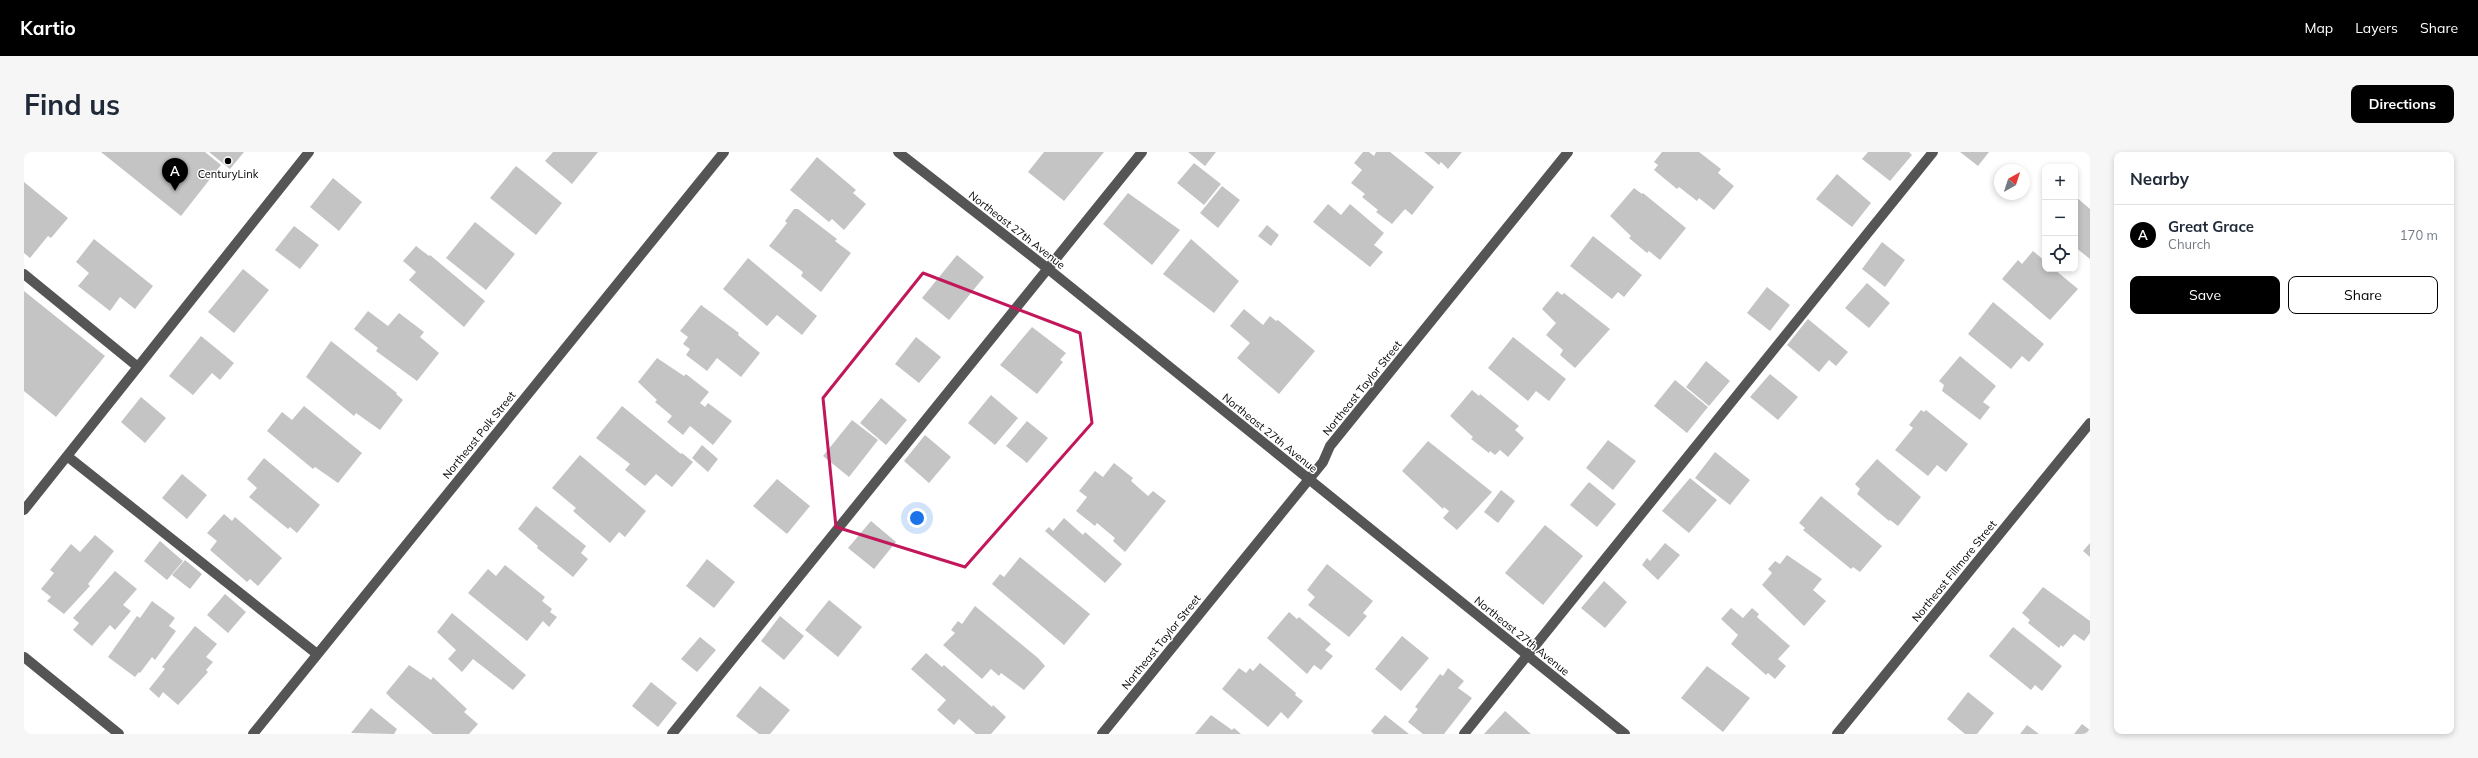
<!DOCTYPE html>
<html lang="en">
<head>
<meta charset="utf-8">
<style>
  body { margin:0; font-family:Mulish,sans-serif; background:#f6f6f7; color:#1f2937 }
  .controls { position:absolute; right:12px; top:12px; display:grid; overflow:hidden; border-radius:8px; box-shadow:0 2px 6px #0003 }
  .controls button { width:36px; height:36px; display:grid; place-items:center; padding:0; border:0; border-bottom:1px solid #e0e1e3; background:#fff; color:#1f2937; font:20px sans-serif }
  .compass { position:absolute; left:1970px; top:12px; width:36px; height:36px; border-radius:50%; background:#fff; box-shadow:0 2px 6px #0003; rotate:39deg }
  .you { position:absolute; left:893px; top:366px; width:14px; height:14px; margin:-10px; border:3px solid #fff; border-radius:50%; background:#1a73e8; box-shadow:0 0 0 6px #1a73e833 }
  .badge { display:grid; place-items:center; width:26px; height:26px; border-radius:50%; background:#000; color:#fff; font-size:13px; font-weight:700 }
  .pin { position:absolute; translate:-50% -33px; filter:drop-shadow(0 1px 2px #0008) }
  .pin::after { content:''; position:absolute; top:21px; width:14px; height:12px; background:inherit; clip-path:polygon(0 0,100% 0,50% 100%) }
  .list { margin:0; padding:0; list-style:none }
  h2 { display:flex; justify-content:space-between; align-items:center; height:52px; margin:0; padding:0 16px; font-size:17px }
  h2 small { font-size:13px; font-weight:400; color:#747a83 }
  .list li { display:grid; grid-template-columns:26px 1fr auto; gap:12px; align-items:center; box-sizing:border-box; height:60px; padding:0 16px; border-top:1px solid #e0e1e3 }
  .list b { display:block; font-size:15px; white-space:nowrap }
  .list p { margin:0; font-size:13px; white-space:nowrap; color:#747a83 }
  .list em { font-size:13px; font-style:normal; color:#747a83 }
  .actions { display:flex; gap:8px; padding:12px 16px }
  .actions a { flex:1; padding:9px 0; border:1px solid #000; border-radius:8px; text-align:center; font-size:14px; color:#000 }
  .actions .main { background:#000; color:#fff }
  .icon { flex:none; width:22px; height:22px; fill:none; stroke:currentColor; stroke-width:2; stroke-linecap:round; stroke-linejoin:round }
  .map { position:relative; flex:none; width:2066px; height:582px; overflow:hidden; border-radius:8px }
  header { display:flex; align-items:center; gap:24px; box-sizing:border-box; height:56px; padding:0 20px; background:#000; color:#fff }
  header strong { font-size:19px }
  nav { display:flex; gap:22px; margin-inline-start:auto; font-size:14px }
  .intro { display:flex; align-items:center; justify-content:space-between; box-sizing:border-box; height:96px; padding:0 24px }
  h1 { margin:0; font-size:28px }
  .button { padding:10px 18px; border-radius:8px; background:#000; color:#fff; font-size:14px; font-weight:700 }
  main { display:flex; gap:24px; padding:0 24px }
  aside { flex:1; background:#fff; border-radius:8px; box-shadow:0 2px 6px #0003 }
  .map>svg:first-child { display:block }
  .building { fill:#c4c4c4 }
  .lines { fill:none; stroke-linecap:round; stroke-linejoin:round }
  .minor { stroke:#555; stroke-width:10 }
  .marked { fill:none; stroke:#c2185b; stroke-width:3; stroke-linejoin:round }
  .poi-dot { fill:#000; stroke:#fff; stroke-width:1.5 }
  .labels { text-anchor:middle; stroke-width:3; stroke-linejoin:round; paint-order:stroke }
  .poi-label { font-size:11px; fill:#000; stroke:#fff }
  .street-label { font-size:11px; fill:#000; stroke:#fff }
</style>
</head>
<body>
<header>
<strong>Kartio</strong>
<nav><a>Map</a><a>Layers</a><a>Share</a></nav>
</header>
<div class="intro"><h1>Find us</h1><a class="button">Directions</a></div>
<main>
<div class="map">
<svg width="2066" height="582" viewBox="0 0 2066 582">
  <rect width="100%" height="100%" fill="#fff"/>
  <!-- building -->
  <path class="building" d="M 77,0 L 181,0 L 197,13 L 157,64 Z
    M 185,0 L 220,0 L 206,17 Z
    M 529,0 L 574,0 L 548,32 L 521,9 Z
    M 1020,0 L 1080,0 L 1040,49 L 1004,20 Z
    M 1164,0 L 1192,0 L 1181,14 Z
    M 1339,0 L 1345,0 L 1350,4 L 1352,0 L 1366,0 L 1410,35 L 1388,63 L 1381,57 L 1368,72 L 1352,60 L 1354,58 L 1338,45 L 1341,42 L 1327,31 L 1338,18 L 1330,11 Z
    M 1400,0 L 1438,0 L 1424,17 L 1417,10 L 1415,13 Z
    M 1638,0 L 1675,0 L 1697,17 L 1694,21 L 1710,34 L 1690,58 L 1675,46 L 1673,49 L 1655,35 L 1653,37 L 1630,18 L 1634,13 L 1630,10 Z
    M 1844,0 L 1885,0 L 1888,3 L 1866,29 L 1838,7 Z
    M 1936,0 L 1965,0 L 1954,14 Z
    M 793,5 L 832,38 L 829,41 L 842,52 L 820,78 L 808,67 L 805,70 L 766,38 Z
    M 1170,11 L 1197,32 L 1180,53 L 1153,31 Z
    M 492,14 L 538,51 L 512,83 L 466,46 Z
    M 1813,22 L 1847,51 L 1828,75 L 1792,47 Z
    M 309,26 L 338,50 L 315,79 L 286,55 Z
    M 0,30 L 44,66 L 27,86 L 24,84 L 6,106 L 0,101 Z
    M 1198,34 L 1216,48 L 1194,76 L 1176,61 Z
    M 1610,36 L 1618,42 L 1619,41 L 1662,76 L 1636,108 L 1625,99 L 1623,101 L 1605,86 L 1607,84 L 1586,64 Z
    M 1104,41 L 1156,78 L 1128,113 L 1079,72 Z
    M 2052,45 L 2066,57 L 2066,107 L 2051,95 Z
    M 1304,52 L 1317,63 L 1326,52 L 1360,81 L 1350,93 L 1359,100 L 1346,115 L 1289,70 Z
    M 770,57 L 774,57 L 813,87 L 811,89 L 827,101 L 797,140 L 777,124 L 779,120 L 745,94 L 763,71 L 761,69 Z
    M 451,70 L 491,102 L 462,138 L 422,106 Z
    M 1243,73 L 1255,83 L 1247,94 L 1234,84 Z
    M 270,74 L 295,93 L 276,117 L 251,98 Z
    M 1569,84 L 1618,123 L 1600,145 L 1594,140 L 1588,147 L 1546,114 Z
    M 70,87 L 129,134 L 111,157 L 96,145 L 86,159 L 54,134 L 65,121 L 52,110 Z
    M 1167,87 L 1215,129 L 1190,161 L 1139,122 Z
    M 1858,90 L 1881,108 L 1861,135 L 1838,117 Z
    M 392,94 L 405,104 L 406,103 L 461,149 L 440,175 L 385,128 L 392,120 L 379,109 Z
    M 2009,99 L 2021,109 L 2021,117 L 2030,117 L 2054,137 L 2026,168 L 1978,127 L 1994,108 L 1998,112 Z
    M 933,103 L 960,125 L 925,168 L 898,146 Z
    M 724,106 L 793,164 L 778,183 L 753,163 L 743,174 L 699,137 Z
    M 219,117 L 245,138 L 210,181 L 184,160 Z
    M 1843,131 L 1866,151 L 1845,176 L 1821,156 Z
    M 1743,135 L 1766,153 L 1746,179 L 1723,161 Z
    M 0,139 L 81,204 L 32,265 L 0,239 Z
    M 1533,139 L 1538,143 L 1540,141 L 1586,177 L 1551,216 L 1536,203 L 1539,198 L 1522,183 L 1532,171 L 1518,157 Z
    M 1969,150 L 2020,192 L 2005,210 L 1998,204 L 1987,217 L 1944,182 Z
    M 677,153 L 715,181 L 714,183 L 736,201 L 717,225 L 693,206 L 683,219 L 662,203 L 666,197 L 659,192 L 664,185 L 656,179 Z
    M 1220,157 L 1239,173 L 1246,164 L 1252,169 L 1254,168 L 1291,199 L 1255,242 L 1213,206 L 1226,191 L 1206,174 Z
    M 344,159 L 364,174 L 375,161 L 400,180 L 396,185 L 415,201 L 393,229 L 352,199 L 354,196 L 330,177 Z
    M 1784,167 L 1824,200 L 1812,214 L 1805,208 L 1795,220 L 1763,193 Z
    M 1008,175 L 1042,201 L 1036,208 L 1039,210 L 1013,242 L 976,213 Z
    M 177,184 L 210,211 L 196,228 L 188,221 L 169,243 L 145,224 Z
    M 892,185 L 917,205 L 895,231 L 871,212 Z
    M 1489,185 L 1542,227 L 1525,249 L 1512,239 L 1504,249 L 1464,216 Z
    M 307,189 L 373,241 L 372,242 L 379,248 L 356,278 L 332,261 L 330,264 L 282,225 Z
    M 1936,204 L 1972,234 L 1959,250 L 1966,255 L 1956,268 L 1918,239 L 1920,233 L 1915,229 Z
    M 633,206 L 660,224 L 662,222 L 685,240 L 676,251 L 681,255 L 684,251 L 708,269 L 689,293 L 666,274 L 659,283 L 643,270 L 648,264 L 631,250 L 633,248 L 614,230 Z
    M 1682,209 L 1706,229 L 1685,254 L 1662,235 Z
    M 1746,222 L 1774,245 L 1754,268 L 1726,245 Z
    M 1651,228 L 1684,255 L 1663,281 L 1630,254 Z
    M 1448,238 L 1455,244 L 1456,242 L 1495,274 L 1491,278 L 1500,286 L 1484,305 L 1476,298 L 1471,303 L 1466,299 L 1465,301 L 1447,287 L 1449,285 L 1426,264 Z
    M 967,243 L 994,266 L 971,293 L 944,271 Z
    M 117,245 L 142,266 L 121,291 L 97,270 Z
    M 857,246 L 883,268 L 862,293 L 836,271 Z
    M 280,254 L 338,301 L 314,331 L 291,315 L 289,317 L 243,279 L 258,260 L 268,268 Z
    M 598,254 L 657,302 L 658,301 L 669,310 L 648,335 L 632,322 L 621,334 L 601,318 L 606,312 L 572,286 Z
    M 1897,258 L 1900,260 L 1902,258 L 1944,292 L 1922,320 L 1913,313 L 1904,324 L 1871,298 L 1889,276 L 1885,273 Z
    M 828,268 L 854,288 L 825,325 L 799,304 Z
    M 1003,269 L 1024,286 L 1003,311 L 982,294 Z
    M 901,283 L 927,305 L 905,331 L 880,309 Z
    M 1584,288 L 1612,309 L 1589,338 L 1562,316 Z
    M 1404,289 L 1468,340 L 1433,378 L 1419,366 L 1425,359 L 1420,355 L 1419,357 L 1378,319 Z
    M 678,293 L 694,307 L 684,320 L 668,306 Z
    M 1691,300 L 1726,328 L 1706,353 L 1671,326 Z
    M 556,303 L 622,359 L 601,385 L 595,380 L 586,391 L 549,359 L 552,356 L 528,336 Z
    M 240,306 L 296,353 L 273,381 L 266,375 L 264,377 L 225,345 L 233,336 L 223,327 Z
    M 1853,307 L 1897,345 L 1874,374 L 1866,368 L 1865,369 L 1833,342 L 1836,337 L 1831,332 Z
    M 1090,311 L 1109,326 L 1107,329 L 1124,344 L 1129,339 L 1142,349 L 1101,400 L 1089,389 L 1091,386 L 1073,371 L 1071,374 L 1052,359 L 1063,345 L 1055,339 L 1071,319 L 1079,325 Z
    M 158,322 L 183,343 L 163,367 L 138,346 Z
    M 1666,326 L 1693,348 L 1665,381 L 1638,359 Z
    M 753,327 L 786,354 L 763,382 L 729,354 Z
    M 1565,330 L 1592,352 L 1573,375 L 1546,353 Z
    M 1477,338 L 1491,349 L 1474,371 L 1460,360 Z
    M 1797,344 L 1858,394 L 1836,420 L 1829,415 L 1827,417 L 1779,378 L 1781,376 L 1775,371 Z
    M 512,354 L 562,394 L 557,401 L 564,407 L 549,425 L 513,396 L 514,394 L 494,377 Z
    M 200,362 L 208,369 L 211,365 L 258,406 L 234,434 L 226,427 L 223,430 L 186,398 L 193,389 L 183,381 Z
    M 1040,366 L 1059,383 L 1061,380 L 1098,412 L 1081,431 L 1021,379 L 1025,375 L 1029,379 Z
    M 847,369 L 872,390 L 850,417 L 824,396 Z
    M 1521,373 L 1559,404 L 1519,453 L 1481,421 Z
    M 71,383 L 90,399 L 64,432 L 66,434 L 40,462 L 23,449 L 27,445 L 17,437 L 30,421 L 26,418 L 47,392 L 56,400 Z
    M 136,389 L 159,409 L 143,428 L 120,409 Z
    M 1641,391 L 1656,403 L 1634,428 L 1618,413 L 1623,406 L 1626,409 Z
    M 2066,391 L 2066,405 L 2059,399 Z
    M 1763,403 L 1798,427 L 1789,438 L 1802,449 L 1780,474 L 1738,433 L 1748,421 L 1744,417 L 1751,409 L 1756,412 Z
    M 996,405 L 1066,462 L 1040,493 L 968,432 L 976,422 L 980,425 Z
    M 683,407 L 711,430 L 690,456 L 662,434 Z
    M 161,408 L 178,422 L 166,437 L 148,423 Z
    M 1303,412 L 1349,449 L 1339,461 L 1343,464 L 1325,485 L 1284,453 L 1291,445 L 1283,438 Z
    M 481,413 L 521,445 L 518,449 L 528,457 L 526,460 L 533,465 L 525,475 L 519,469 L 503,489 L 444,441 L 464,417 L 472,424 Z
    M 91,419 L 113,437 L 99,453 L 107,459 L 91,478 L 86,473 L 68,494 L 49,478 L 55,471 L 49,466 Z
    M 1580,429 L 1603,450 L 1581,476 L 1557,456 Z
    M 2019,435 L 2066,469 L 2066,481 L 2060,489 L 2050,482 L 2039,495 L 2037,493 L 2035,496 L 2004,471 L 2006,468 L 1998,461 Z
    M 201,442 L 222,460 L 204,481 L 183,463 Z
    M 805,448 L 838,475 L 814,505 L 781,478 Z
    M 128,449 L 151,466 L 145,474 L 152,479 L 131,508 L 128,505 L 116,521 L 115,520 L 111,525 L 84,505 L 113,464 L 116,466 Z
    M 951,454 L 1014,506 L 1021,514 L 1000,538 L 977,521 L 975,524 L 967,517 L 958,527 L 919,493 L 931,481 L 927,478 L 934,469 L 938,472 Z
    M 1707,456 L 1719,466 L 1728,456 L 1735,462 L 1733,465 L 1766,494 L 1754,507 L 1762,514 L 1751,527 L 1744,521 L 1742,523 L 1707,492 L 1714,483 L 1697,467 Z
    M 1265,460 L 1273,467 L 1275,465 L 1307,492 L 1301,498 L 1309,504 L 1297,518 L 1290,513 L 1283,522 L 1243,486 Z
    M 428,461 L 502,523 L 489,538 L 449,507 L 438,520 L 424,507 L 432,498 L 413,480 Z
    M 756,464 L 780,484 L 760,508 L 737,489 Z
    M 171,474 L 193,492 L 182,505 L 189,510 L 182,518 L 184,520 L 154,553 L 139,540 L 135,546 L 125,537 L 141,517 L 138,515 Z
    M 1989,475 L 2038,514 L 2018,539 L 2011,533 L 2007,538 L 1965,504 Z
    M 1378,484 L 1405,506 L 1377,539 L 1351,517 Z
    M 676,485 L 692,498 L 673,520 L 657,507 Z
    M 902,501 L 918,515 L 920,513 L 968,555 L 969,553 L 982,565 L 967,582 L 952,582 L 935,567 L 930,573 L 913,558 L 922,548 L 887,517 Z
    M 1236,511 L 1272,541 L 1271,543 L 1279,549 L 1264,567 L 1257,560 L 1244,575 L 1198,537 L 1215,516 L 1222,521 L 1226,516 L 1229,519 Z
    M 385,513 L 407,528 L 409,525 L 443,557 L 440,560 L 454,572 L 445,582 L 409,582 L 368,547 L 362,541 Z
    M 1683,514 L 1726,546 L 1699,580 L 1657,546 Z
    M 1424,516 L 1440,529 L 1434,536 L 1448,546 L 1420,582 L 1399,582 L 1384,570 L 1394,557 L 1391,555 L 1416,522 L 1419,524 Z
    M 627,530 L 653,551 L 634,575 L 608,554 Z
    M 736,534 L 766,558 L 746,582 L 735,582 L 712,564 Z
    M 1944,540 L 1970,561 L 1953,582 L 1941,582 L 1923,567 Z
    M 347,556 L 373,577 L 370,582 L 327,581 Z
    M 1481,559 L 1507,582 L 1460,582 Z
    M 1187,563 L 1208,578 L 1210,576 L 1217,582 L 1171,582 Z
    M 1361,563 L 1385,582 L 1350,582 L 1347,579 Z
    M 2058,572 L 2066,578 L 2066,582 L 2050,582 Z
    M 2003,573 L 2015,582 L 1996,582 Z"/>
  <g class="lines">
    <!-- minor -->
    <path class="minor" d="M 874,0 L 1023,116 L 1601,582
      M 0,122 L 114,215
      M 43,304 L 293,502
      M 0,358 L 285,0
      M 0,505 L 95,582
      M 229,582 L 700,0
      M 648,582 L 1118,0
      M 1078,582 L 1299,310 L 1306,294 L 1544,0
      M 1440,582 L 1909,0
      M 1813,582 L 2066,271"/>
  </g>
  <!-- marked area -->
  <path class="marked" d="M 899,121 L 1056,181 L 1068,271 L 941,415 L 812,375 L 799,246 Z"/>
  <!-- markers -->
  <circle class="poi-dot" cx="204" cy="9" r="4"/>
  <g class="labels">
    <!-- poi labels -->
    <g class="poi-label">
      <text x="204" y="26">CenturyLink</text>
    </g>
    <!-- street labels -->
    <g class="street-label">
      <text transform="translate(993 78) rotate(38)" y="4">Northeast 27th Avenue</text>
      <text transform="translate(1338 236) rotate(-51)" y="4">Northeast Taylor Street</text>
      <text transform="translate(1246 281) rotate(39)" y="4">Northeast 27th Avenue</text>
      <text transform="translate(455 283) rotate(-51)" y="4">Northeast Polk Street</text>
      <text transform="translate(1930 419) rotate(-51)" y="4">Northeast Fillmore Street</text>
      <text transform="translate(1498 484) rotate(39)" y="4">Northeast 27th Avenue</text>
      <text transform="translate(1137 490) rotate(-51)" y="4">Northeast Taylor Street</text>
    </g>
  </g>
</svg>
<div class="controls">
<button>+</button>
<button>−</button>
<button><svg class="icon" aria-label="locate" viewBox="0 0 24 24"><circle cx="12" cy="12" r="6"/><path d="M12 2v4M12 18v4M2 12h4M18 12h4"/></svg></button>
</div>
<svg class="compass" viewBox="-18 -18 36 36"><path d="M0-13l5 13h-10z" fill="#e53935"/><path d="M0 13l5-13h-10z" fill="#747a83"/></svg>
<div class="you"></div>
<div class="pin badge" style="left:151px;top:39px">A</div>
</div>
<aside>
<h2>Nearby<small></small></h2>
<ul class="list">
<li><span class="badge">A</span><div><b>Great Grace</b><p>Church</p></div><em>170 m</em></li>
</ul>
<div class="actions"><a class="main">Save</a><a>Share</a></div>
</aside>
</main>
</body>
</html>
